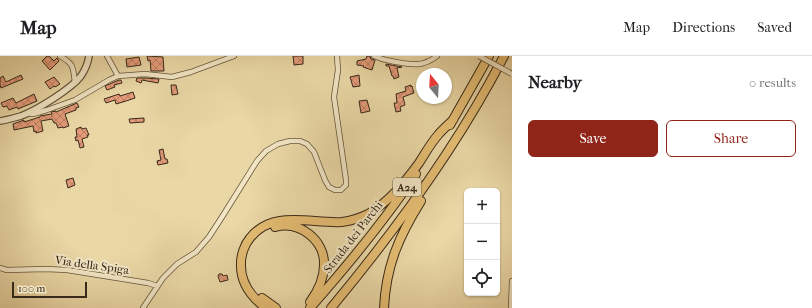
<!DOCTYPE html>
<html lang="en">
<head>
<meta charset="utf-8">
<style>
  body { margin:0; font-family:"IM FELL French Canon",serif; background:#f2f2f2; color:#202124 }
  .controls { position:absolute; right:12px; bottom:12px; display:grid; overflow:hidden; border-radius:6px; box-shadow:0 1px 3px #0004 }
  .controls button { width:36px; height:36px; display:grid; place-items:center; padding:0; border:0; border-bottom:1px solid #e0e0e0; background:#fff; color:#202124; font:20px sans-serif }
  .compass { position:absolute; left:416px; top:12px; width:36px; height:36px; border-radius:50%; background:#fff; box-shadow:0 1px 3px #0004; rotate:342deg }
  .scale { position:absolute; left:12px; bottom:10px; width:75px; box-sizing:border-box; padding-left:4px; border:2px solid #382919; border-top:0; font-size:11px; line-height:14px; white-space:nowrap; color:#382919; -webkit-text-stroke:3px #f1e5c4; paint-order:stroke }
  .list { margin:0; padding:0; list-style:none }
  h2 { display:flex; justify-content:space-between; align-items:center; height:52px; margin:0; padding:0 16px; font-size:17px }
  h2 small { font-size:13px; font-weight:400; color:#757577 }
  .actions { display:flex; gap:8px; padding:12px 16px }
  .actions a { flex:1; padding:9px 0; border:1px solid #8f2418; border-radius:6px; text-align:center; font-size:14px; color:#8f2418 }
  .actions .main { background:#8f2418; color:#fff }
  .icon { flex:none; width:22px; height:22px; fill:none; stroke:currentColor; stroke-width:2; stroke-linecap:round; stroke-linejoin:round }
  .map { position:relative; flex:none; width:512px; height:252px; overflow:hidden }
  header { display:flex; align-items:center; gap:24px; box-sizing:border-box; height:56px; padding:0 20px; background:#fff; border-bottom:1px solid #e0e0e0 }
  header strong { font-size:19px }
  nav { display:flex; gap:22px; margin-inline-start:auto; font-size:14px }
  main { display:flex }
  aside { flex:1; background:#fff }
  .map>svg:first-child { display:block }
  .building { fill:url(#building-cross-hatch); stroke:#382919 }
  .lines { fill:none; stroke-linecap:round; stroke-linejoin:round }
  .minor-casing { stroke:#64543c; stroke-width:6 }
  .tertiary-casing { stroke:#64543c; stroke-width:8 }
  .motorway-casing { stroke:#382919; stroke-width:10 }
  .minor { stroke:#f1e5c4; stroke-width:4.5 }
  .tertiary { stroke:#f1e5c4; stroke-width:5.5 }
  .motorway { stroke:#e4bc72; stroke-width:8 }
  .minor-bridge-casing { stroke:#64543c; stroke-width:6; stroke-linecap:butt }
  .minor-bridge { stroke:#f1e5c4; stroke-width:4.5 }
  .labels { text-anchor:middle; stroke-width:4; stroke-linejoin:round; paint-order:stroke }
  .shield { fill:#f1e5c4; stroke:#70614c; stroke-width:1 }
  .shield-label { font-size:11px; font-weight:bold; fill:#382919 }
  .street-label { font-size:12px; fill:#382919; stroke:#f1e5c4 }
</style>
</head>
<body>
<header>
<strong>Map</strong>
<nav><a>Map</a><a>Directions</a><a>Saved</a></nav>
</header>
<main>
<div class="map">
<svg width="512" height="252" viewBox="0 0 512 252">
  <defs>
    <pattern id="building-cross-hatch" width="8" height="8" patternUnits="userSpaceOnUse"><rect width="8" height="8" fill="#e49b79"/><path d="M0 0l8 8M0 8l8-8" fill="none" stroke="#ba7e62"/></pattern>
  </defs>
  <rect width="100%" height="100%" fill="#e9d7a5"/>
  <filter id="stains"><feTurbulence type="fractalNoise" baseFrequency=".005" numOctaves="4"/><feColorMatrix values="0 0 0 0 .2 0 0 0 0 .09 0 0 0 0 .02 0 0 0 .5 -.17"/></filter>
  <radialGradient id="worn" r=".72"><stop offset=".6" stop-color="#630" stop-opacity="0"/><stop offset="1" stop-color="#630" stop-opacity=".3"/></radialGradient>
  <!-- building -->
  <path class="building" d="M 47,0 L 49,0 L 54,5 L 57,2 L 59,5 L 50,14 L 42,5 Z
    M 147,0 L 163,1 L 164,15 L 151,15 L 150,4 L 148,5 Z
    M 293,0 L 303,0 L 303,8 L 294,9 Z
    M 367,0 L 370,0 L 371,3 L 375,4 L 372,14 L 363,11 L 364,10 L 357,9 L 357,5 L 366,3 Z
    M 139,1 L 141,9 L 127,11 L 126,3 Z
    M 386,8 L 402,11 L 397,12 L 399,21 L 394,23 L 393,20 L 392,20 L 389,10 L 386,10 Z
    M 21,19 L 23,23 L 1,32 L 0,29 L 0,22 L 3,20 L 6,26 Z
    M 359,19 L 360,30 L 353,31 L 350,21 Z
    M 54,21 L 60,28 L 55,31 L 54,30 L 50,33 L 45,26 Z
    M 137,22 L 145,22 L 159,23 L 158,27 L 142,24 L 141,27 L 136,25 Z
    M 119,24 L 121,24 L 122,27 L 114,29 L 115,31 L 107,34 L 105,30 Z
    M 171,29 L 176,29 L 178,38 L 172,39 Z
    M 411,29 L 411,31 L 412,30 L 414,37 L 403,41 L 405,49 L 400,51 L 401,55 L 396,56 L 394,47 L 397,47 L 396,38 L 406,35 L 405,31 Z
    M 133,36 L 135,42 L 126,45 L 116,48 L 115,44 L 106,47 L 104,43 L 119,38 L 120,40 Z
    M 34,38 L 37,45 L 18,53 L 17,51 L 9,54 L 7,50 L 3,51 L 1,47 L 13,42 L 16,47 Z
    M 367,44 L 370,55 L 361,57 L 359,45 Z
    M 77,47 L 79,51 L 76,52 L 76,54 L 65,58 L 69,70 L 63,72 L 63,71 L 58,72 L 56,67 L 54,67 L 52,63 L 41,65 L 43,75 L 36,77 L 36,75 L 34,76 L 33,70 L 14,74 L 13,68 L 24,64 L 24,66 L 40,61 L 40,60 L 52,58 L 51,56 L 56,55 L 56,56 Z
    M 144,62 L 144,66 L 130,67 L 129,63 Z
    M 81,71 L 82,73 L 86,72 L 89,79 L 87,79 L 88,81 L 82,83 L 84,91 L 80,92 L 78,84 L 76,85 L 75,81 L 77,81 L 76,73 Z
    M 163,93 L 165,103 L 167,103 L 168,107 L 158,109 L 157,105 L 161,104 L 159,94 Z
    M 73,122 L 75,129 L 68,132 L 66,124 Z
    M 219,218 L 222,218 L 223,220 L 227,219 L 228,224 L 220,226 L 218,220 Z"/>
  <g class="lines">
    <!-- minor casing -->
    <g class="minor-casing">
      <path id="minor" d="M 60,0 C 74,8 73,11 75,27
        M 107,0 L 118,20
        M 374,0 C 383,4 387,4 396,6 C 413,9 423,11 437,0
        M 28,57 L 33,58 L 47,54 L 75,44 L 109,24 L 118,20 L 145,18 L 172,21 L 191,16 L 234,0
        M 0,212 L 7,214 L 46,213 L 67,214 L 148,227 L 157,230
        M 143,252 L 163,222 L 177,208 L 196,196 L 209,181 L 222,161 L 257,105 L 266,95 L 278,88 L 290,85 L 300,85 L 307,88 L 314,96 L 325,124 L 329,131 L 335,134 L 341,134 L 346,129 L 346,124 L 334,41 L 338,14 L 337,0
        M 511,252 L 512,225"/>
    </g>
    <!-- tertiary casing -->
    <g class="tertiary-casing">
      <path id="tertiary" d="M 0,65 C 7,64 14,62 21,60 C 37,54 71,33 81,20 C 85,14 88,7 89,0"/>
    </g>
    <!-- motorway casing -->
    <g class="motorway-casing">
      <path id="motorway" d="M 450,69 L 489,0
        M 275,171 C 299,164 325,184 324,209 C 324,223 318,235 310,246
        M 262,242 L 276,252
        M 266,252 C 251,241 240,226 241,207 C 241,198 245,188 250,182 C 273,153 311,168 342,166 C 350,165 360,162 368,158 C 389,146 405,126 419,107 C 425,98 430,88 438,79 C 442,74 448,69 453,64
        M 310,252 C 348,209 384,165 416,118
        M 331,252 C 396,174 457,91 504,0
        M 384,252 C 386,210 399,180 421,145"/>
    </g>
    <!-- minor -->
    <use href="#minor" class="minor"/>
    <!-- tertiary -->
    <use href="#tertiary" class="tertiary"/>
    <!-- motorway -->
    <use href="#motorway" class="motorway"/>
    <!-- minor-bridge casing -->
    <g class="minor-bridge-casing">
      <path id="minor-bridge" d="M 479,0 L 512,18"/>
    </g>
    <!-- minor-bridge -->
    <use href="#minor-bridge" class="minor-bridge"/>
  </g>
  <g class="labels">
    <!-- shield labels -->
    <rect class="shield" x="393" y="122" width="28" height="18" rx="3"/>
    <g class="shield-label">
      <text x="407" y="135">A24</text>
    </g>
    <!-- street labels -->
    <g class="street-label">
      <text transform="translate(353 181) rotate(-52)" y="4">Strada dei Parchi</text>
      <text transform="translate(92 209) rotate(8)" y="4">Via della Spiga</text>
    </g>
  </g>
  <rect width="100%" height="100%" filter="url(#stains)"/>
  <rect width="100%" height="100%" fill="url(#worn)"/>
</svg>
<div class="controls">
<button>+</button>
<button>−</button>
<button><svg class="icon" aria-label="locate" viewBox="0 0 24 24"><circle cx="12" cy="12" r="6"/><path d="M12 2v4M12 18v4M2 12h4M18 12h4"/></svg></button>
</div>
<svg class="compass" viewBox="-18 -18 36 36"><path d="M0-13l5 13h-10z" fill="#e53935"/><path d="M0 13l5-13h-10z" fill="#757577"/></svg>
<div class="scale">100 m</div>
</div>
<aside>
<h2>Nearby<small>0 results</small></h2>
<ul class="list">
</ul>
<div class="actions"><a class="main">Save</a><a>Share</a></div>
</aside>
</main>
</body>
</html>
